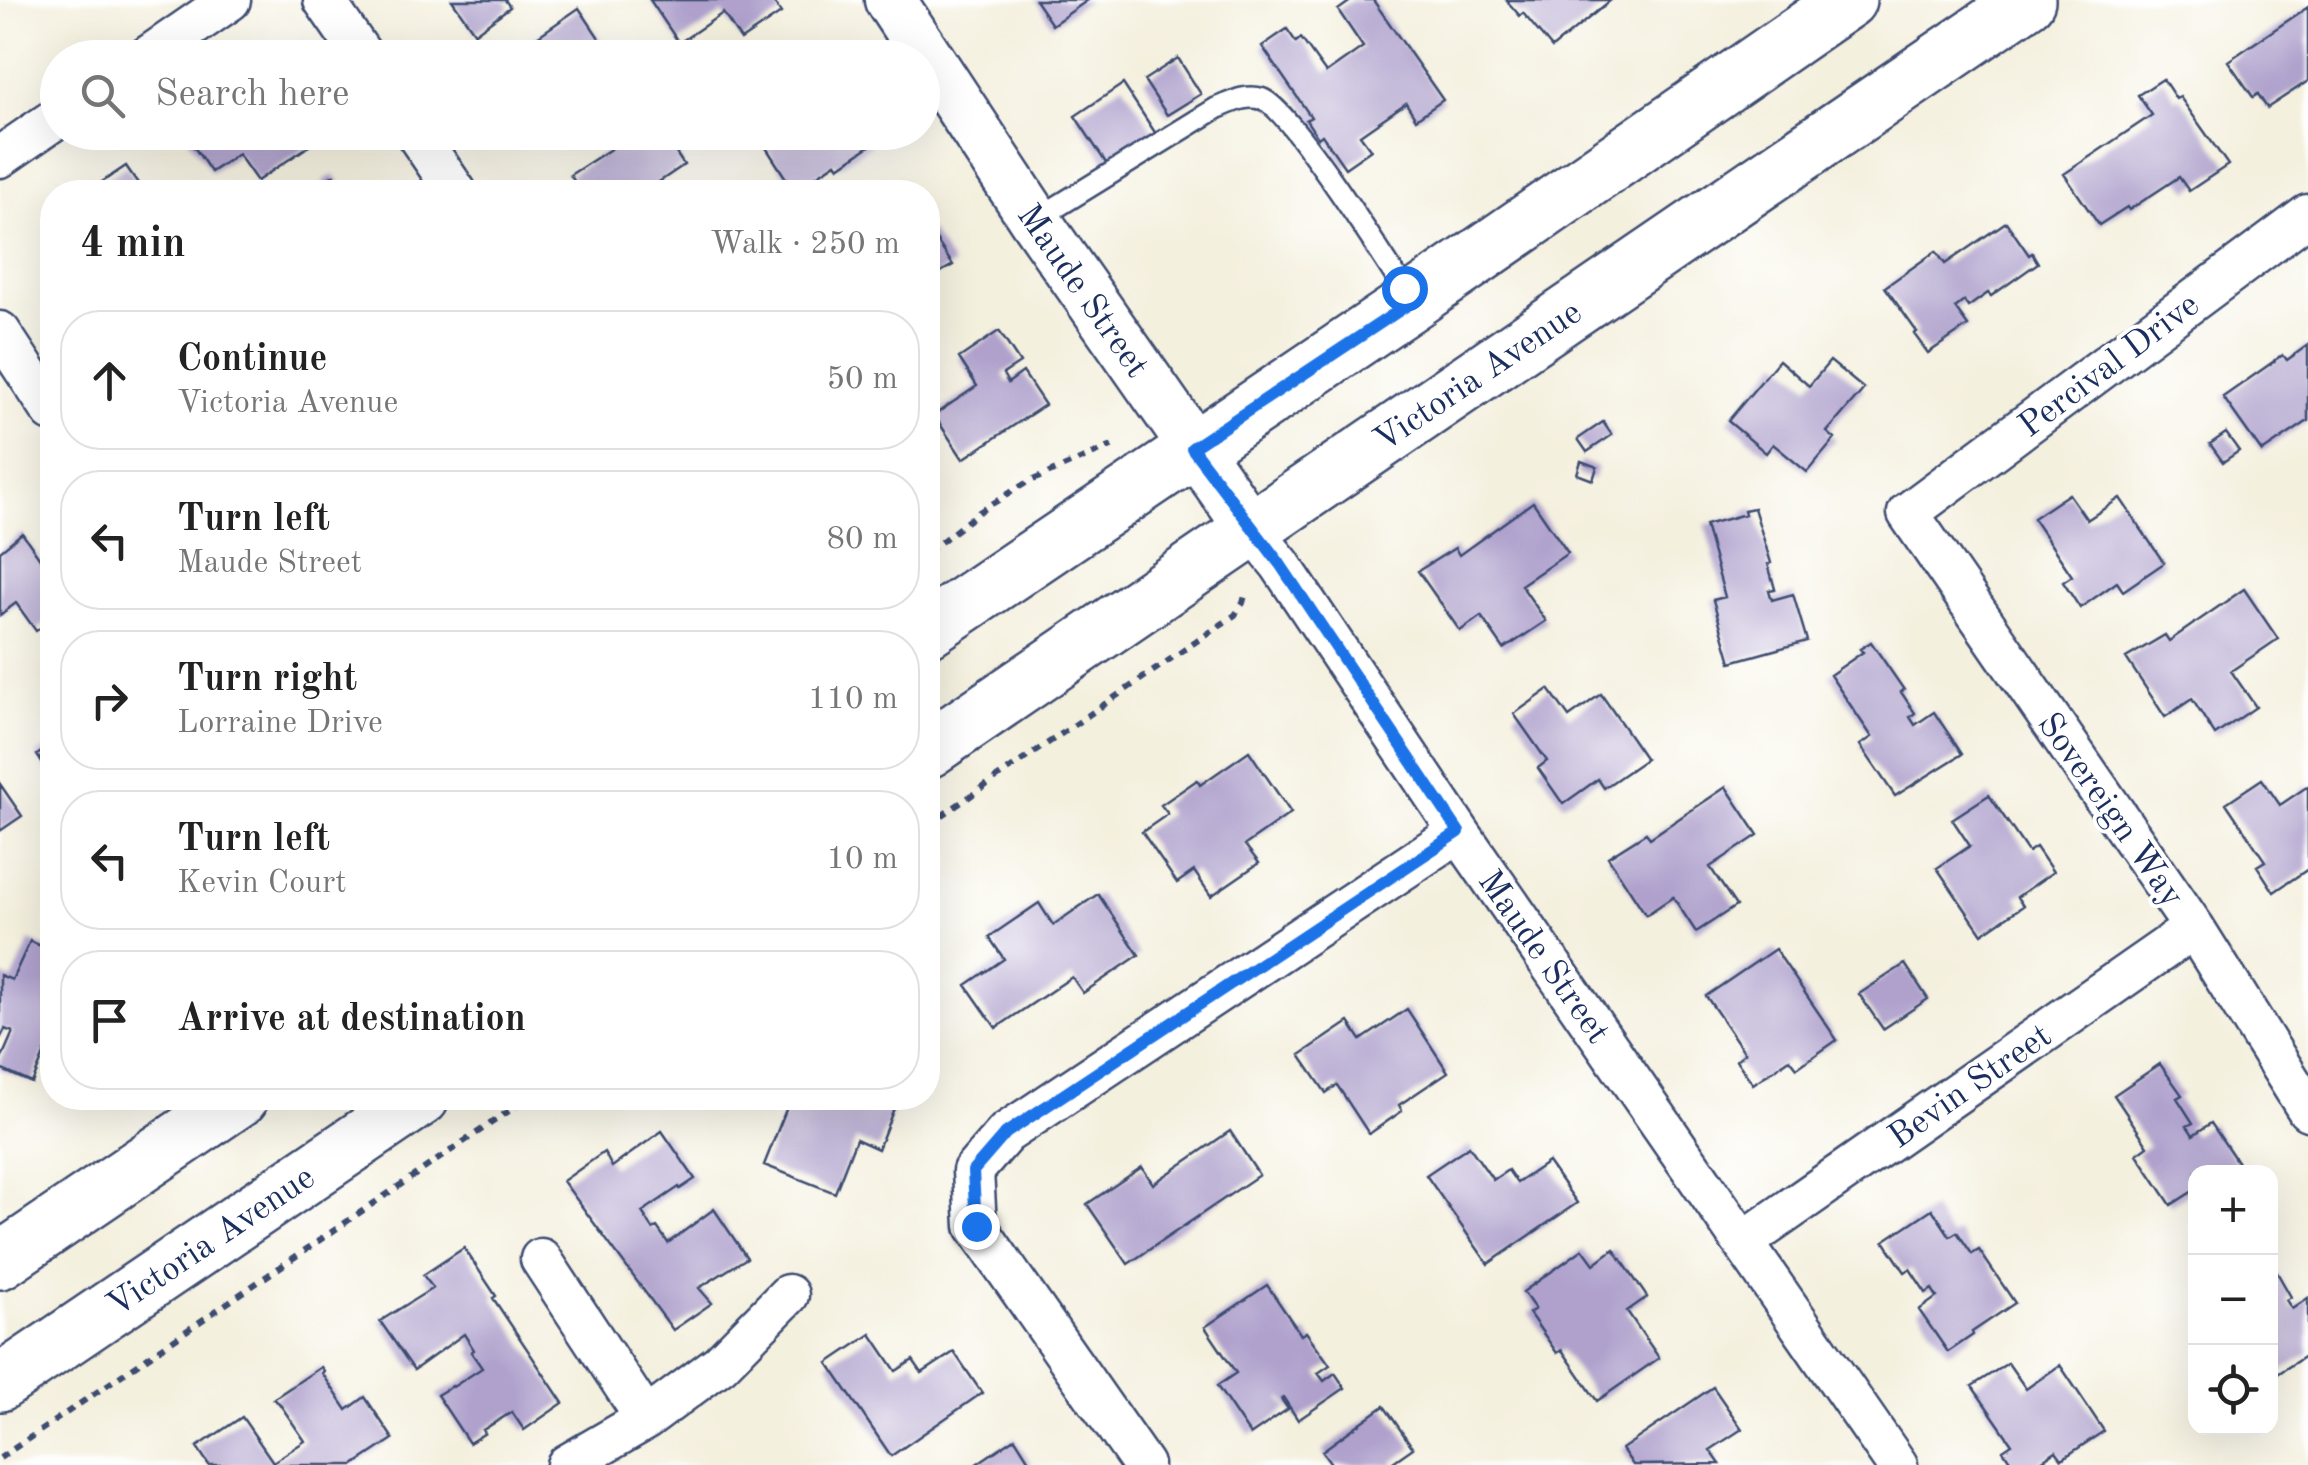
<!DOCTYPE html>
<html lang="en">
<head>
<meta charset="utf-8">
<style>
  body { margin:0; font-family:"Old Standard TT",serif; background:#f2f2f2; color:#222 }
  .controls { position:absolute; right:30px; bottom:30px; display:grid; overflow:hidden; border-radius:20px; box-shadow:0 10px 40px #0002 }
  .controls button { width:90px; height:90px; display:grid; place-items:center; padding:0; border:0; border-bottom:2px solid #e0e0e0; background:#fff; color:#222; font:50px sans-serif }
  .stop { position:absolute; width:30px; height:30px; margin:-22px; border:8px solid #1a73e8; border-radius:50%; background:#fff }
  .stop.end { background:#1a73e8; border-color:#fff; box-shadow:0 2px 10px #0008 }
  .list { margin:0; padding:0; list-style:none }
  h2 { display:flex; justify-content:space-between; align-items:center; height:130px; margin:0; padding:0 40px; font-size:42px }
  h2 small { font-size:32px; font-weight:400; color:#767676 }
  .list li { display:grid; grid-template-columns:65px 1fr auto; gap:30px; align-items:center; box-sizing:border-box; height:140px; margin:0 20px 20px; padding:0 20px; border:2px solid #e0e0e0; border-radius:40px }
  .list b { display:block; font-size:38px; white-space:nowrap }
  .list p { margin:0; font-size:32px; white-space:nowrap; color:#767676 }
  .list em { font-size:32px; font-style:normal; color:#767676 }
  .icon { flex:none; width:55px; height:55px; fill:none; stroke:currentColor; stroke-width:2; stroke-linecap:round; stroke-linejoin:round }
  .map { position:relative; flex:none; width:2308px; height:1465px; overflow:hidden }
  .search { position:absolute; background:#fff; box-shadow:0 10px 40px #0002; left:40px; top:40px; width:900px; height:110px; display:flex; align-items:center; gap:25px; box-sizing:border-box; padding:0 35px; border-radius:55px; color:#767676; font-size:38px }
  .panel { position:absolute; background:#fff; box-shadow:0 10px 40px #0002; left:40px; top:180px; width:900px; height:930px; border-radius:40px }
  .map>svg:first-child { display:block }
  .building { fill:#afa1cc }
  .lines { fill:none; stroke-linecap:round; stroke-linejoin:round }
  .service-casing { stroke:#3c4c71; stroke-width:25 }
  .minor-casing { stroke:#3c4c71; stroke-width:45 }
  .tertiary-casing { stroke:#3c4c71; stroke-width:55 }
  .secondary-casing { stroke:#3c4c71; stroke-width:60 }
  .path { stroke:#3c4c71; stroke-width:6; stroke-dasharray:8 8; stroke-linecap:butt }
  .service { stroke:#fff; stroke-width:20 }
  .minor { stroke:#fff; stroke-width:40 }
  .tertiary { stroke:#fff; stroke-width:50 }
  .secondary { stroke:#fff; stroke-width:55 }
  .route { stroke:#1a73e8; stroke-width:12 }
  .labels { text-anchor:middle; stroke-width:8; stroke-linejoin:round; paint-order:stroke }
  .street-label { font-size:35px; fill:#1b2f5e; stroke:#fff }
</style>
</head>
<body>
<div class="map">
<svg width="2308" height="1465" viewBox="0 0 2308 1465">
  <rect width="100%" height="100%" fill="#fff"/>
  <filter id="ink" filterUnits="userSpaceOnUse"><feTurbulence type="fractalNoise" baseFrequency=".01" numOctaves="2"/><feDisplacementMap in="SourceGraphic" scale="20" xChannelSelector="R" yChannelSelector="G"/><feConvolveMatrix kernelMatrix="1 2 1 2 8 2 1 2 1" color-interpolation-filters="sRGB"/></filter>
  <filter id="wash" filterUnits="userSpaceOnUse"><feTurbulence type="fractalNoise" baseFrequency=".0048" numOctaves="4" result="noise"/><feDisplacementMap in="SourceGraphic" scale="40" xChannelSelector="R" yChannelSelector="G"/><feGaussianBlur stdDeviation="2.25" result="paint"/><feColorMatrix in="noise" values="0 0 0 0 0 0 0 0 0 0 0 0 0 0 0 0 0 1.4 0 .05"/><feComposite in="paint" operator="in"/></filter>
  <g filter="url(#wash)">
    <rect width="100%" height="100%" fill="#f4f0de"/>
    <g id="blocks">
      <!-- building -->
      <path class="building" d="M 452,0 L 505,0 L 510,7 L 475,33 Z
        M 650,0 L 772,0 L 781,13 L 741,40 L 723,13 L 679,43 Z
        M 1035,0 L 1088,0 L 1052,25 Z
        M 1352,0 L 1373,0 L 1443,100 L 1416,119 L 1406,103 L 1360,135 L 1371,150 L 1345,168 L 1322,135 L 1318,138 L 1306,120 L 1311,117 L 1262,46 L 1287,29 L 1296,42 L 1301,38 L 1326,73 L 1363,47 L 1338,10 Z
        M 1506,0 L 1611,0 L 1552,48 L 1523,13 L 1520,16 Z
        M 2308,7 L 2308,81 L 2267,108 L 2258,94 L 2253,97 L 2228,61 Z
        M 579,8 L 609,53 L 602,58 L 503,58 L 509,53 L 511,55 Z
        M 1178,58 L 1201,94 L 1167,115 L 1144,80 Z
        M 2163,79 L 2176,99 L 2180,97 L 2228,165 L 2189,191 L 2179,177 L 2129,210 L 2127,207 L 2099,225 L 2064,174 L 2152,115 L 2138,95 Z
        M 1123,84 L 1156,134 L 1108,166 L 1075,116 Z
        M 184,132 L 304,132 L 312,144 L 257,181 L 238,154 L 211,172 Z
        M 637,132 L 662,132 L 684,165 L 644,192 L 582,192 L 570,175 Z
        M 756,132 L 862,132 L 871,145 L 839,167 L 836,163 L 794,191 Z
        M 126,166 L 144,192 L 87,192 Z
        M 334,175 L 346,192 L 313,192 L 325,184 L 323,181 Z
        M 2006,222 L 2029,255 L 2032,253 L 2038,263 L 1991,296 L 1988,293 L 1968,307 L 1964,301 L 1955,308 L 1968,326 L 1928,353 L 1914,334 L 1917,332 L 1885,287 L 1936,251 L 1945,264 Z
        M 928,228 L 953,265 L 928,279 Z
        M 999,331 L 1020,363 L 1003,374 L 1008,383 L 1023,372 L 1045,405 L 963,459 L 934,415 L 977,386 L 959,358 Z
        M 2308,345 L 2308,421 L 2262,452 L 2223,397 L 2283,355 L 2287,360 Z
        M 1779,360 L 1809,386 L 1830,361 L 1864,389 L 1827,432 L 1835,439 L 1807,472 L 1773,444 L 1766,453 L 1728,421 Z
        M 1603,422 L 1612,435 L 1587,452 L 1578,439 Z
        M 2226,433 L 2239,451 L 2223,462 L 2210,444 Z
        M 1581,461 L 1597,467 L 1593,480 L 1577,474 Z
        M 2069,494 L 2087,520 L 2120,498 L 2164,563 L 2123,591 L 2117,582 L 2080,608 L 2063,582 L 2072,576 L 2033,518 Z
        M 1533,502 L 1568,553 L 1521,585 L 1546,621 L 1504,649 L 1481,616 L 1460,631 L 1418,571 L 1455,548 L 1459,555 Z
        M 1754,508 L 1771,563 L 1768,564 L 1775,589 L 1769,590 L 1772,600 L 1793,594 L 1807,641 L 1731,662 L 1713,600 L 1725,597 L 1705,525 L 1745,514 L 1744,510 Z
        M 22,533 L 51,574 L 52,572 L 52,619 L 36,631 L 16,603 L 0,615 L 0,551 Z
        M 2244,589 L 2278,639 L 2231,671 L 2256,707 L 2215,735 L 2192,699 L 2165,717 L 2126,658 L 2165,635 L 2169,641 Z
        M 1871,642 L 1904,690 L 1901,692 L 1915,713 L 1910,717 L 1915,725 L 1934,712 L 1962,754 L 1895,796 L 1860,745 L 1872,737 L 1830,675 L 1863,652 L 1860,649 Z
        M 1549,689 L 1569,717 L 1601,694 L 1646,759 L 1604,788 L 1598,779 L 1563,804 L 1538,768 L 1547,761 L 1514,714 Z
        M 52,744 L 52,778 L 37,755 Z
        M 1249,751 L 1291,813 L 1245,845 L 1259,863 L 1211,896 L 1194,871 L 1177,883 L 1142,832 L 1168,814 L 1161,805 L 1197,780 L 1200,785 Z
        M 2262,779 L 2280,805 L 2308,786 L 2308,869 L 2274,892 L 2257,866 L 2265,861 L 2226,803 Z
        M 0,784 L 22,816 L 0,831 Z
        M 1726,787 L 1758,835 L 1710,867 L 1736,906 L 1696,932 L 1673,897 L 1646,915 L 1608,857 L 1646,833 L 1650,838 Z
        M 1989,795 L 2028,852 L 2036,847 L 2053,872 L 2017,897 L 2023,906 L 1982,934 L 1937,868 L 1970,846 L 1952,819 Z
        M 1098,894 L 1139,955 L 1083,993 L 1072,977 L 996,1028 L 966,985 L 1004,959 L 989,937 L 1039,903 L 1053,925 Z
        M 30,941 L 52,951 L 52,1045 L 49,1043 L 32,1083 L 0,1069 L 0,1062 L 13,1032 L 5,1029 L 0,1039 L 0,975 L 12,980 Z
        M 1775,949 L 1837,1040 L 1797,1068 L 1790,1059 L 1753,1084 L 1736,1060 L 1745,1053 L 1706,996 Z
        M 1905,964 L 1928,999 L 1883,1029 L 1859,994 Z
        M 1407,1009 L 1448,1072 L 1399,1105 L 1402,1111 L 1369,1134 L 1337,1085 L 1326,1093 L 1300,1055 L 1349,1022 L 1361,1040 Z
        M 2160,1064 L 2182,1095 L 2177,1098 L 2193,1123 L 2187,1126 L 2193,1135 L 2211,1123 L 2238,1163 L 2224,1172 L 2196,1172 L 2196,1189 L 2171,1205 L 2137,1154 L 2148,1146 L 2114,1095 Z
        M 785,1098 L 898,1098 L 878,1149 L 856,1139 L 835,1193 L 764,1165 L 787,1107 L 781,1105 Z
        M 662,1131 L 695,1179 L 680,1189 L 679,1187 L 642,1212 L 653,1229 L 657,1227 L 668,1243 L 714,1209 L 747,1258 L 699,1288 L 712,1303 L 673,1330 L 563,1181 L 604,1152 L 612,1167 Z
        M 1230,1131 L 1259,1175 L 1128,1264 L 1087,1204 L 1142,1167 L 1153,1184 Z
        M 1469,1146 L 1493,1180 L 1508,1170 L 1517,1183 L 1548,1162 L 1577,1203 L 1488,1264 L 1426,1175 Z
        M 1932,1209 L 1950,1236 L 1957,1232 L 1972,1254 L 1979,1250 L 2015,1303 L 1972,1332 L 1973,1335 L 1948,1352 L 1919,1310 L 1937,1297 L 1932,1289 L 1926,1293 L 1910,1269 L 1905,1272 L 1884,1241 Z
        M 464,1248 L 496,1296 L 493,1298 L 563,1403 L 524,1430 L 512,1412 L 483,1430 L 485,1433 L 469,1443 L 437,1395 L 452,1386 L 453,1387 L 482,1368 L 471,1352 L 474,1350 L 464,1334 L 414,1370 L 380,1321 L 433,1288 L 423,1275 Z
        M 1583,1249 L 1594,1264 L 1614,1249 L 1647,1297 L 1627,1311 L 1659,1358 L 1597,1401 L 1562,1350 L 1557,1353 L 1529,1313 L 1535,1309 L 1523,1292 Z
        M 2270,1260 L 2291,1297 L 2286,1300 L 2292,1309 L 2308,1298 L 2308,1354 L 2270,1379 Z
        M 1267,1285 L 1301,1335 L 1306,1332 L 1330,1365 L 1318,1373 L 1324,1381 L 1335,1373 L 1345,1388 L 1298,1420 L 1283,1397 L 1281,1399 L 1288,1409 L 1250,1435 L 1217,1386 L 1236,1373 L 1205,1327 Z
        M 871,1334 L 896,1371 L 913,1360 L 922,1373 L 954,1352 L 982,1393 L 891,1456 L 828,1363 Z
        M 2008,1363 L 2026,1389 L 2060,1365 L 2104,1431 L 2062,1459 L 2056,1451 L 2035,1465 L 2013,1465 L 2003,1450 L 2012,1444 L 1972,1386 Z
        M 321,1367 L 324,1371 L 322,1373 L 347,1410 L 365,1397 L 393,1439 L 354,1465 L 209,1465 L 197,1447 L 242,1417 L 273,1462 L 305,1441 L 279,1403 L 273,1399 Z
        M 1713,1387 L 1742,1429 L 1710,1450 L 1720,1464 L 1633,1465 L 1622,1449 Z
        M 1384,1406 L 1413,1448 L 1393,1462 L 1394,1465 L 1332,1465 L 1322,1451 Z
        M 1015,1438 L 1032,1465 L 975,1465 Z"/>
    </g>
  </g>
  <g filter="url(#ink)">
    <use href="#blocks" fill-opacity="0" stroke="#3c4c71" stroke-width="2.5"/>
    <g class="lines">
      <!-- service casing -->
      <g class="service-casing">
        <path id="service" d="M 1037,219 L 1217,108 C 1232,102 1246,94 1262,99 C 1290,108 1390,268 1411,300"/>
      </g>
      <!-- minor casing -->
      <g class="minor-casing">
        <path id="minor" d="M 324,0 L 364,58
          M 146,58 L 230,0
          M 415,132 L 456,192
          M 0,157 L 58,117
          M 2308,215 L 1908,513 L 2194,928 L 2308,1110
          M 0,332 L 52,411
          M 1251,529 L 1280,564 L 1459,832 L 1897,1465
          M 1743,1242 L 2194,928
          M 541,1259 L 646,1419
          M 567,1465 L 646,1419 L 720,1364 L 788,1295
          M 1143,1465 L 976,1226 L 973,1171 L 1006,1133 L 1459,832"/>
      </g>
      <!-- tertiary casing -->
      <g class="tertiary-casing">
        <path id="tertiary" d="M 890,0 L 1035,220 L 1251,529"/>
      </g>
      <!-- secondary casing -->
      <g class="secondary-casing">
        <path id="secondary" d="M 928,629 L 1412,302 L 1848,0
          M 928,750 L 2027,0
          M 0,1261 L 240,1098
          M 0,1383 L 421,1098"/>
      </g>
      <!-- path -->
      <path class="path" d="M 928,552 L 979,512 L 1026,483 L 1112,446
        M 928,825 L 1235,615 L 1243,603 L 1246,592
        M 0,1458 L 528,1098"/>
      <!-- service -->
      <use href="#service" class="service"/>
      <!-- minor -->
      <use href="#minor" class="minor"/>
      <!-- tertiary -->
      <use href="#tertiary" class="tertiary"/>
      <!-- secondary -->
      <use href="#secondary" class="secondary"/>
    </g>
  </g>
  <g class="lines" filter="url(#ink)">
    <!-- route -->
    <path class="route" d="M 976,1226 L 973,1171 L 1006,1133 L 1459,832 L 1280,564 L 1192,448 L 1412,302 L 1404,288"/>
  </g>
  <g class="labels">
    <!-- street labels -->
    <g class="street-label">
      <text transform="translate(1084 290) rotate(55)" y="12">Maude Street</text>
      <text transform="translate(2108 364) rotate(-37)" y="12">Percival Drive</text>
      <text transform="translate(1477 375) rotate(-34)" y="12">Victoria Avenue</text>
      <text transform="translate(2112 809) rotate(55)" y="12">Sovereign Way</text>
      <text transform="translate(1545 956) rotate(55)" y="12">Maude Street</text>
      <text transform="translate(1969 1085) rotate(-35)" y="12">Bevin Street</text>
      <text transform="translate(210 1240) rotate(-34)" y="12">Victoria Avenue</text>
    </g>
  </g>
</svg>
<div class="controls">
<button>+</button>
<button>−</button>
<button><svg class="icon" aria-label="locate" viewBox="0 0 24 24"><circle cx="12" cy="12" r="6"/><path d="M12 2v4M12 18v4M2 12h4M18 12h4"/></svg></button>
</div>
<div class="stop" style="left:1404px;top:288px"></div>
<div class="stop end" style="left:976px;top:1226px"></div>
<div class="search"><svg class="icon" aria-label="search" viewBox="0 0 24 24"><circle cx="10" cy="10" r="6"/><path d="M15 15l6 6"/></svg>Search here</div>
<section class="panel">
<h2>4 min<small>Walk · 250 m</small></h2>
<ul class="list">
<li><svg class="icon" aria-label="ahead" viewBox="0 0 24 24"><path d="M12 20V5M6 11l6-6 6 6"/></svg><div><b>Continue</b><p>Victoria Avenue</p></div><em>50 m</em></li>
<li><svg class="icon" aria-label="left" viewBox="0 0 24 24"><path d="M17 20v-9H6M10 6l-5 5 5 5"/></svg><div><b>Turn left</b><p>Maude Street</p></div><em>80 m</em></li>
<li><svg class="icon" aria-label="right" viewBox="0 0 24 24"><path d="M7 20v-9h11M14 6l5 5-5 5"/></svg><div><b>Turn right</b><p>Lorraine Drive</p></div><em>110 m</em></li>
<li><svg class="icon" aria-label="left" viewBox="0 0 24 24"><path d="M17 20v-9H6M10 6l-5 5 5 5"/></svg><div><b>Turn left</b><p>Kevin Court</p></div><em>10 m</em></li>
<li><svg class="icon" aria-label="arrive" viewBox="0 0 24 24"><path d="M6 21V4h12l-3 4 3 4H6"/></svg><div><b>Arrive at destination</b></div></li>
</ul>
</section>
</div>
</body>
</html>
